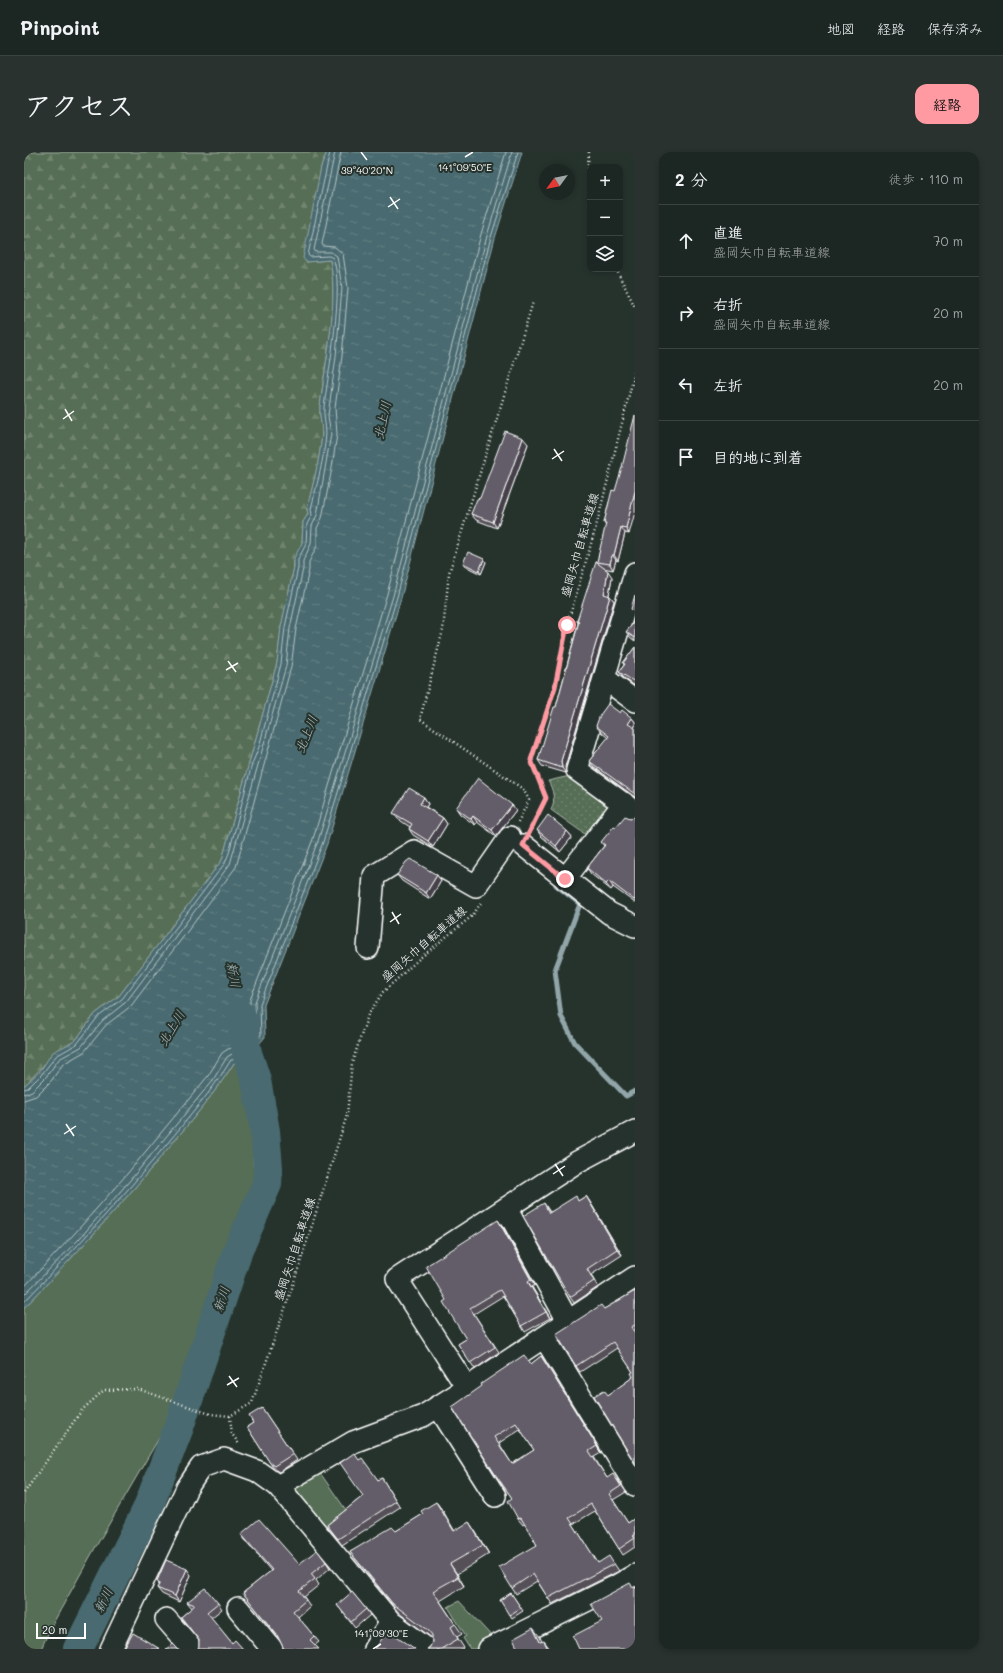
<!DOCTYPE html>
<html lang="ja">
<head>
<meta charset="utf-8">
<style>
  body { margin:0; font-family:Mali,"Klee One",sans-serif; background:#29322f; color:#f1f3f6 }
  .controls { position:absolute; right:12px; top:12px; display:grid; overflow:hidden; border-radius:8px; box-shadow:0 2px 6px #0003 }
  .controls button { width:36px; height:36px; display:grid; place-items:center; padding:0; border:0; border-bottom:1px solid #3a4340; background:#1c2622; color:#f1f3f6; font:20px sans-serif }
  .compass { position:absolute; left:515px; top:12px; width:36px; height:36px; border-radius:50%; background:#1c2622; box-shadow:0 2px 6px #0003; rotate:237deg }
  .scale { position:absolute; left:12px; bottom:10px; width:50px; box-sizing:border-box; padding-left:4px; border:2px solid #fff; border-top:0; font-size:11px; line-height:14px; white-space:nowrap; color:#fff; -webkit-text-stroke:3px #26332d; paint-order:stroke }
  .stop { position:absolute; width:12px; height:12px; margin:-9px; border:3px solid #ff9aa2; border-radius:50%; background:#fff }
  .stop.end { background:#ff9aa2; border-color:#fff; box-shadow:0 1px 4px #0008 }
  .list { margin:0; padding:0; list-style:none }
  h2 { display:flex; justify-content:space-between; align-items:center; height:52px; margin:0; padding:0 16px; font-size:17px }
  h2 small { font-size:13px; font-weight:400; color:#a0a5a5 }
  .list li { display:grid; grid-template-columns:26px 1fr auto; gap:12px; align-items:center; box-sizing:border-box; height:72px; padding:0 16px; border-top:1px solid #3a4340 }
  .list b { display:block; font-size:15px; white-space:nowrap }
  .list p { margin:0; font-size:13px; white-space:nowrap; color:#a0a5a5 }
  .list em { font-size:13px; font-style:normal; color:#a0a5a5 }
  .icon { flex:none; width:22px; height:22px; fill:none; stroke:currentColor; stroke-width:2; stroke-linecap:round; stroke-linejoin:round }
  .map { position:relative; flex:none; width:611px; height:1497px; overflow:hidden; border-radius:12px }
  header { display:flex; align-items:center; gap:24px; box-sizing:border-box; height:56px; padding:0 20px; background:#1c2622; border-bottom:1px solid #3a4340 }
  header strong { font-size:19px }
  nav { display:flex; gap:22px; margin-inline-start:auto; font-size:14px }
  .intro { display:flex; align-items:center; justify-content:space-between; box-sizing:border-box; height:96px; padding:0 24px }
  h1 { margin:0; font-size:28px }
  .button { padding:10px 18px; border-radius:12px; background:#ff9aa2; color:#111; font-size:14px; font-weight:700 }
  main { display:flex; gap:24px; padding:0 24px }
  aside { flex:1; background:#1c2622; border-radius:12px; box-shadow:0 2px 6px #0003 }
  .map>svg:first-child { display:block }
  .grass { fill:#566e54; stroke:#aab6aa }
  .forest { fill:url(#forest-firs); stroke:#aab6aa }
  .park { fill:url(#park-dots); stroke:#aab6aa }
  .water { fill:url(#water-ripples); stroke:#92a6a9 }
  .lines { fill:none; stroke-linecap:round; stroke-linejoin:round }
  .shore { stroke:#b6c4c6; stroke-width:1 }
  .stream { stroke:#92a6a9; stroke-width:5 }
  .river { stroke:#496b70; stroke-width:30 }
  .minor-casing { stroke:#fff; stroke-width:24 }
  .path { stroke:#fff; stroke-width:2.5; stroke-dasharray:1 3; stroke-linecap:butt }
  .minor { stroke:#26332d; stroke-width:21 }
  .wall { fill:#545059; stroke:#fff; fill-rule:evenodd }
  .shaded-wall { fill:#454148; stroke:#fff }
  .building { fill:#625d67; stroke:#fff; fill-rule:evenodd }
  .route { stroke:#ff9aa2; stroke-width:5 }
  .ticks { fill:none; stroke:#fff; stroke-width:1.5 }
  .labels { text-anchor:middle; stroke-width:4; stroke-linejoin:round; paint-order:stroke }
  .street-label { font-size:12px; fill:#fff; stroke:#26332d }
  .water-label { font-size:13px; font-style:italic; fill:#adbcbf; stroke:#26332d }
  .ticks-label { font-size:10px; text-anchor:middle; fill:#fff; stroke:#26332d; stroke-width:4; stroke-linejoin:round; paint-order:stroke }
</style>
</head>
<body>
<header>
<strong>Pinpoint</strong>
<nav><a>地図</a><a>経路</a><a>保存済み</a></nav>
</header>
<div class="intro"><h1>アクセス</h1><a class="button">経路</a></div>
<main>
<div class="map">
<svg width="611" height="1497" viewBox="0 0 611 1497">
  <defs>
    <pattern id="forest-firs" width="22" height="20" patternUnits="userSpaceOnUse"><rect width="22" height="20" fill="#566e54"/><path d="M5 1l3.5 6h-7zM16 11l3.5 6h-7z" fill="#6f846e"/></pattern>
    <pattern id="park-dots" width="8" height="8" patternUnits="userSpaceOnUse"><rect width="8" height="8" fill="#566e54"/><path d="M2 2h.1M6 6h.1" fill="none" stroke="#6f846e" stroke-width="1.8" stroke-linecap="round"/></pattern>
    <pattern id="water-ripples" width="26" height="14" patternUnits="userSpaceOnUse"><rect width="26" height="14" fill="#496b70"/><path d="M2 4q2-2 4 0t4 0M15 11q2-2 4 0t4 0" fill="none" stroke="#648185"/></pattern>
  </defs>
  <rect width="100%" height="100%" fill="#26332d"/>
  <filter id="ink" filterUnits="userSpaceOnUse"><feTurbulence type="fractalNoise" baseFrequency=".025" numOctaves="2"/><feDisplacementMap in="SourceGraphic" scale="8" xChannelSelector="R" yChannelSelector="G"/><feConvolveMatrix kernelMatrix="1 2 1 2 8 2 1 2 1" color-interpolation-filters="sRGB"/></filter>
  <g filter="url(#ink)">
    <!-- grass -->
    <path class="grass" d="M 210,911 L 219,911 L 227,967 L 230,1026 L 170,1187 L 138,1281 L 71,1396 L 27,1475 L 17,1497 L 0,1497 L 0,1156 C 50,1104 99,1051 145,995 C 168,968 191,941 210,911 Z
      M 294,1318 L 322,1358 L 299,1376 L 270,1338 L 270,1332 Z
      M 435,1449 L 471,1488 L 452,1497 L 446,1497 L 439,1486 L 442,1484 L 424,1455 Z"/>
    <!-- forest -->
    <path class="forest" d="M 0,0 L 303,0 L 297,15 L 282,110 L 306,108 C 315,156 301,207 296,255 C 295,264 298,272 298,282 C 296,307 289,332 283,357 L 284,362 L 279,370 L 278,391 L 269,411 L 270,415 L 257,477 L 253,511 L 198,708 L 95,844 L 71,862 L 51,889 L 41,895 L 20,913 L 0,934 Z"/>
    <!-- park -->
    <path class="park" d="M 546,624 L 583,649 L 585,657 L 565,685 L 527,658 C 532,649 529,637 524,629 Z"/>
    <!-- water -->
    <path class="water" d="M 303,0 L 498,0 L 471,86 L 377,446 L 303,692 L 240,853 L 241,885 L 219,911 L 210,911 C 191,941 168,968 145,995 C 99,1051 50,1104 0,1156 L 0,934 L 16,919 L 29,900 L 51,889 L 71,862 L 95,844 L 198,708 L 253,511 L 257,475 L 270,415 L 270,406 L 278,391 L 279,370 L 284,362 L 283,357 C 289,332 296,307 298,282 C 298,272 295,264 296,255 C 301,212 315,150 306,108 L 282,110 L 279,106 L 297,15 Z"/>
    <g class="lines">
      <!-- shore -->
      <path class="shore" d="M 0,937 L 4,936 L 18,922 L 32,904 L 53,892 L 74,865 L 98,847 L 201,711 L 205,701 L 228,612 L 235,595 L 257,512 L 261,475 L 274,416 L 274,408 L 282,392 L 283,372 L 288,363 L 287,357 C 293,332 300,307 302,282 C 302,272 299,264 300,255 C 304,221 321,135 309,106 L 305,104 L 286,105 L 284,103 L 306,0
        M 0,942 L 8,939 L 22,925 L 35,907 L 57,895 L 78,869 L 102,850 L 206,712 L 262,514 L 266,476 L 279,417 L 279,409 L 287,392 L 288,374 L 293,363 L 307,282 L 304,264 L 312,204 L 318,136 L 313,104 L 307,100 L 292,100 L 290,98 L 311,0
        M 0,948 L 12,944 L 27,929 L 39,912 L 60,900 L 82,873 L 107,854 L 212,715 L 267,515 L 272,477 L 285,418 L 285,410 L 293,394 L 293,376 L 298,366 L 308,316 L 313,282 L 311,256 L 318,204 L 324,136 L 319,102 L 311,95 L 299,94 L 298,92 L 317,0
        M 0,1135 L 51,1081 L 103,1022 L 184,924 L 198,901 L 204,897 L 212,895 L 226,879 L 226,848 L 289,687 L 363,442 L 457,82 L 482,0
        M 0,1143 L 56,1086 L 108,1026 L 189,928 L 203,905 L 208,902 L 215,901 L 232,882 L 231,850 L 294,689 L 369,444 L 463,84 L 488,0
        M 0,1150 C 49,1099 97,1047 142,993 C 165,965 188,939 207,908 L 217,907 L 237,883 L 236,852 L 299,690 L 373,445 L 467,85 L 494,0"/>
      <!-- stream -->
      <path class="stream" d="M 532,733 L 556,752 L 531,818 L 537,864 L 551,891 L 602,944 L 611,939"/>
      <!-- river -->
      <path class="river" d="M 54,1497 L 123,1358 L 155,1275 L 214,1098 L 243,1032 L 244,1016 L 241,979 L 232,928 L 223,901 L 217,864"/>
      <!-- minor casing -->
      <g class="minor-casing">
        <path id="minor" d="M 611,421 L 553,618 L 611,660
          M 580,526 L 611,549
          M 499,693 L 585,761 L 611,774
          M 541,727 L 600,651
          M 344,796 L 350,724 L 390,699 L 452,734 L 486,685
          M 482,1056 L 544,1169
          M 520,1185 L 611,1333
          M 443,1236 L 611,1125
          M 414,1254 L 471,1344
          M 214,1456 L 248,1497
          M 142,1467 L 168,1497
          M 367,1470 L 403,1497
          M 87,1497 L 163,1336 L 177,1315 L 200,1307 L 233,1319 L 254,1334
          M 350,1497 L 367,1470 L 254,1334 L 329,1290 L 399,1264 L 443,1236 L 373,1127 L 553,1010 L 611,979
          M 465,1497 L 590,1435 L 611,1423"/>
      </g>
      <!-- path -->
      <path class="path" d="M 565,0 L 564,12 L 566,54
        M 592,117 L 611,155
        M 494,670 L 505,648 L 499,637 L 396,567 L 419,478 L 425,421 L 509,150
        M 507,677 L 522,646 L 507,608 L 531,535 L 543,473 L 572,375 L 611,219
        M 206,1264 L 208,1282 L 215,1292
        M 0,1341 L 58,1258 L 80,1238 L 114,1237 L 186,1262 L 206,1264 L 228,1251 L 268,1136 L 323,963 L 328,911 L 344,863 L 359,840 L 396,806 L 448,764 L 457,751"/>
      <!-- minor -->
      <use href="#minor" class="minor"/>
    </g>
    <!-- wall -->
    <path class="wall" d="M 504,292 L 473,376 L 452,368 L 447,362 L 456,346 Z
      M 585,350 L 605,382 L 601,381 L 594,409 L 592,408 L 589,418 L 579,416 L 588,425 L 585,443 L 590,449 L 541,615 L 542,621 L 518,614 L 514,608 L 532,555 L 554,471 L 553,469 L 575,413 L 573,410 L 582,374 L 580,371 Z
      M 462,410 L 457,422 L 441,414 L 439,411 Z
      M 611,469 L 611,489 L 607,486 L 602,480 Z
      M 611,495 L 611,534 L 600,526 L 595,520 L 600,513 L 599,511 Z
      M 596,561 L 608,566 L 611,570 L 611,574 L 610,576 L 611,576 L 611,645 L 570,615 L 565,609 L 584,586 L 577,580 L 572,574 Z
      M 400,645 L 404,652 L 402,655 L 419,666 L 423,672 L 409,695 L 389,683 L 385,677 L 386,675 L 374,667 L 369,661 Z
      M 432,656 L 492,658 L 472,684 L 453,670 L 451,673 L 436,662 Z
      M 611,665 L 611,751 L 589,735 L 587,738 L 567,722 L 563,716 L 580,694 L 577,690 L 592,675 L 606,666 Z
      M 513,678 L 543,679 L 548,685 L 536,700 L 517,684 Z
      M 373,723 L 413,723 L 417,729 L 406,747 L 378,729 Z
      M 562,1044 L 566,1050 L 598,1103 L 567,1123 L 574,1135 L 550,1151 L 546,1145 L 520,1051 L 526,1060 L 554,1049 Z
      M 478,1074 L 511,1133 L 508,1135 L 526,1166 L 501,1180 L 479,1144 L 450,1162 L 475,1200 L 451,1217 L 434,1192 L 442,1187 L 422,1148 Z
      M 611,1139 L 611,1311 L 584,1243 L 609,1225 L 609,1220 L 593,1196 L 556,1220 L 552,1214 L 580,1157 Z
      M 517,1204 L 577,1301 L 570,1305 L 583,1326 L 594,1328 L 602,1340 L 589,1348 L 604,1371 L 611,1366 L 611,1395 L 599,1403 L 571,1359 L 549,1372 L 574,1411 L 589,1410 L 595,1419 L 528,1452 L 513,1429 L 492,1442 L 488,1436 L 513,1393 L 501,1372 L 499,1373 L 494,1367 L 488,1346 L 428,1255 L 507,1212 ZM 496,1277 L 510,1298 L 488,1312 L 475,1291 Z
      M 238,1256 L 273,1308 L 255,1320 L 250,1317 L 223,1275 L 229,1271 Z
      M 335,1308 L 354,1328 L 358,1326 L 376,1355 L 318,1393 L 303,1373 L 339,1344 Z
      M 412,1350 L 419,1359 L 430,1379 L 451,1379 L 465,1402 L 433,1422 L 440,1434 L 416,1449 L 438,1482 L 433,1485 L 440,1496 L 439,1497 L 403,1497 L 406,1495 L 408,1490 L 408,1486 L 375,1461 L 333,1409 L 326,1400 L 372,1379 L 399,1362 Z
      M 217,1382 L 275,1412 L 302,1410 L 306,1416 L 292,1428 L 295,1433 L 280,1445 L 286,1454 L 274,1465 L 295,1490 L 291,1493 L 260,1497 L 254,1485 L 219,1441 L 247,1419 L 221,1388 Z
      M 167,1423 L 155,1450 L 138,1442 L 133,1436 L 135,1432 L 133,1429 Z
      M 487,1441 L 499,1459 L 488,1466 L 476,1448 Z
      M 163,1450 L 194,1451 L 198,1457 L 187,1466 L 208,1491 L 175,1495 L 175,1489 L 157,1465 L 168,1456 Z
      M 313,1453 L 342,1457 L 346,1463 L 331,1476 Z"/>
    <!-- shaded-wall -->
    <path class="shaded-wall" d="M 499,286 L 504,292 L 473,376 L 469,370 Z
      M 611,339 L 611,360 L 605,382 L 602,376 Z
      M 597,375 L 601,381 L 594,409 L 590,403 Z
      M 588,403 L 592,408 L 589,418 L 586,412 Z
      M 460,407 L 462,410 L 457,422 L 455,419 Z
      M 584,419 L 588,425 L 584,448 L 580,442 Z
      M 586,444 L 590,449 L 541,615 L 542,621 L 538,616 L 537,609 Z
      M 608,566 L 611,570 L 611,574 L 608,578 L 604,572 Z
      M 400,645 L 404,652 L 400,658 L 396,652 Z
      M 488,653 L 492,658 L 472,684 L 468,678 Z
      M 449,664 L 453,670 L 451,673 L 447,667 Z
      M 419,666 L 423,672 L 409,695 L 404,689 Z
      M 543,679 L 548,685 L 536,700 L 532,694 Z
      M 413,723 L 417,729 L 406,747 L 402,741 Z
      M 585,729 L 589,735 L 587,738 L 582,732 Z
      M 562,1044 L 566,1050 L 598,1103 L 593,1097 Z
      M 474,1068 L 478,1074 L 511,1133 L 507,1128 Z
      M 504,1130 L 508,1135 L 526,1166 L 522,1160 Z
      M 517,1204 L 522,1210 L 577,1301 L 573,1294 Z
      M 412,1350 L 419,1359 L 436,1388 L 430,1379 Z
      M 445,1370 L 451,1379 L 465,1402 L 459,1393 Z
      M 426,1412 L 433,1422 L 440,1434 L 434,1425 Z
      M 163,1417 L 167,1423 L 155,1450 L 151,1444 Z
      M 509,1476 L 516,1485 L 521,1497 L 516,1490 Z
      M 520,1489 L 526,1497 L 524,1497 Z"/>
    <!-- building -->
    <path class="building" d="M 611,263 L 611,339 L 602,376 L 597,375 L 590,403 L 588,403 L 586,412 L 573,410 L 582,371 L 580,371 L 585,350 L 588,338 L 591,339 L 598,315 Z
      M 481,279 L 499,286 L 469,370 L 447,362 L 453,347 L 456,346 Z
      M 444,400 L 460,407 L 455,419 L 439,411 Z
      M 572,410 L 584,419 L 580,442 L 586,444 L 537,609 L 538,616 L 514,608 L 530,555 L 532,555 L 555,469 L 553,469 Z
      M 611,443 L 611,461 L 607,457 Z
      M 611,469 L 611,486 L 602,480 Z
      M 611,495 L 611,530 L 595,520 L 601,512 L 599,511 Z
      M 584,552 L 596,561 L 598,558 L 608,566 L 604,572 L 611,576 L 611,642 L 565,609 L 585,584 L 572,574 L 576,563 Z
      M 454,626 L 488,653 L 468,678 L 449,664 L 447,667 L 432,656 Z
      M 385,636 L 400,645 L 396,652 L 419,666 L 404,689 L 385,677 L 388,672 L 369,661 Z
      M 524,663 L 543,679 L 532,694 L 513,678 Z
      M 601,664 L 606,666 L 611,665 L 611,747 L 610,748 L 585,729 L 582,732 L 563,716 L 581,693 L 577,690 L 590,674 L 592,675 Z
      M 386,707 L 413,723 L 402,741 L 373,723 L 382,710 Z
      M 552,1044 L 554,1049 L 562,1044 L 593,1097 L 563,1117 L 570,1129 L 546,1145 L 499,1064 L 520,1051 L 525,1061 Z
      M 474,1068 L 507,1128 L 504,1130 L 522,1160 L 497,1174 L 476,1138 L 446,1156 L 471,1195 L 446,1211 L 434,1192 L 442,1187 L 419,1150 L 422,1148 L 402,1114 Z
      M 611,1139 L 611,1173 L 607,1175 L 611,1181 L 611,1311 L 570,1244 L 580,1238 L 584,1243 L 609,1225 L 607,1221 L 609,1220 L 589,1190 L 552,1214 L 532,1182 L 577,1153 L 580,1157 Z
      M 500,1203 L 507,1212 L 517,1204 L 573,1294 L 565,1299 L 583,1326 L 589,1322 L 597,1334 L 585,1342 L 604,1371 L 611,1366 L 611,1383 L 609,1384 L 611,1386 L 595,1397 L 567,1352 L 545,1366 L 574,1411 L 585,1404 L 590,1412 L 524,1446 L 509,1422 L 488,1436 L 475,1415 L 513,1393 L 497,1366 L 494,1367 L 484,1349 L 488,1346 L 471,1322 L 428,1255 L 458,1234 L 457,1232 ZM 492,1271 L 510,1298 L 488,1312 L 470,1285 Z
      M 238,1256 L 269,1302 L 250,1314 L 246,1311 L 223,1275 L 229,1271 L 225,1264 Z
      M 330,1301 L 335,1308 L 338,1306 L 354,1328 L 358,1326 L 372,1349 L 314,1387 L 303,1373 L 339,1344 L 316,1311 Z
      M 412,1350 L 430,1379 L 445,1370 L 459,1393 L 426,1412 L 434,1425 L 409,1439 L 431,1472 L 427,1475 L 434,1487 L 417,1497 L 403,1497 L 406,1495 L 408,1490 L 408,1483 L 404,1478 L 369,1452 L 326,1400 L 368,1375 L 372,1379 L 399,1362 L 397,1359 Z
      M 235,1367 L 275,1412 L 293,1398 L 302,1410 L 287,1422 L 291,1427 L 275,1439 L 282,1448 L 269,1459 L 290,1484 L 286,1488 L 295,1497 L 259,1497 L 260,1497 L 253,1483 L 219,1441 L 248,1418 L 217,1382 Z
      M 142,1408 L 163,1417 L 151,1444 L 133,1436 L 136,1431 L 133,1429 Z
      M 606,1431 L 609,1436 L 611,1434 L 611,1497 L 555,1497 L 549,1484 L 578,1469 L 567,1452 Z
      M 181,1436 L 194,1451 L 183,1460 L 208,1491 L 211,1488 L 219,1497 L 174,1497 L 175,1495 L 175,1488 L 157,1465 L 171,1453 L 163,1450 Z
      M 328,1440 L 342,1457 L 327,1470 L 313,1453 Z
      M 487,1441 L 497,1456 L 485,1463 L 476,1448 Z
      M 509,1476 L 516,1490 L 520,1489 L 524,1497 L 494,1497 L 489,1487 Z
      M 364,1478 L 391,1497 L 351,1497 Z
      M 109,1481 L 136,1497 L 100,1497 Z
      M 149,1492 L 154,1497 L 142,1497 Z"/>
  </g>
  <g class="lines" filter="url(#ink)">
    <!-- route -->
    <path class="route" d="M 541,727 L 499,693 L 522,646 L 507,608 L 531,535 L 543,473"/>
  </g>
  <!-- ticks -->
  <path class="ticks" d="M 337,0 L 343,8M 441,5 L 449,0M 366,45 L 374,57M 364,55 L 376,47M 41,257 L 48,269M 39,267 L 50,259M 530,297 L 538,309M 528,307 L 540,299M 204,509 L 212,520M 202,518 L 214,511M 368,760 L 375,772M 366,770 L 377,762M 42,972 L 50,984M 40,982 L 52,974M 531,1012 L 539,1024M 529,1022 L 541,1014M 205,1224 L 213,1235M 203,1233 L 215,1226M 349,1497 L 357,1492"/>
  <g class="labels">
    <!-- street labels -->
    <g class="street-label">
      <text transform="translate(556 393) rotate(-74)" y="4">盛岡矢巾自転車道線</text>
      <text transform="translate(400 792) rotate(-41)" y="4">盛岡矢巾自転車道線</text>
      <text transform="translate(271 1097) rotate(-72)" y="4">盛岡矢巾自転車道線</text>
    </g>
    <!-- water labels -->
    <g class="water-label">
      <text transform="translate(358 268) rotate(-78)" y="5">北上川</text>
      <text transform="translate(282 582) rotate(-68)" y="5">北上川</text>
      <text transform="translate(210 823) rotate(80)" y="5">新川</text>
      <text transform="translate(147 876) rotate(-59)" y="5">北上川</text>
      <text transform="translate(197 1147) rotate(-72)" y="5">新川</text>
      <text transform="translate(79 1448) rotate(-64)" y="5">新川</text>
    </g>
  </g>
  <g class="ticks-label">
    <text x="441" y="19">141°09'50"E</text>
    <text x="343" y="22">39°40'20"N</text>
    <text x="357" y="1485">141°09'30"E</text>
  </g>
</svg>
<div class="controls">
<button>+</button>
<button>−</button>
<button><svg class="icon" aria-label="layers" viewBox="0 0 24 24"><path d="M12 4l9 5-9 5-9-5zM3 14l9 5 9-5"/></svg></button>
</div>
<svg class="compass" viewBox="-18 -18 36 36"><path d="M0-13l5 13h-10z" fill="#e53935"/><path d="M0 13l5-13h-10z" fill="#a0a5a5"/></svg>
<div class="scale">20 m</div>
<div class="stop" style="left:543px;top:473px"></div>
<div class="stop end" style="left:541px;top:727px"></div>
</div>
<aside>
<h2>2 分<small>徒歩 · 110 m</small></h2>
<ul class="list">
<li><svg class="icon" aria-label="ahead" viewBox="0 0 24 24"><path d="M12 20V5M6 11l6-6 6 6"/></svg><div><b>直進</b><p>盛岡矢巾自転車道線</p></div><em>70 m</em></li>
<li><svg class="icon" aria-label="right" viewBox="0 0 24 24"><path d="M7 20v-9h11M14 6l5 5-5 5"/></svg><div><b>右折</b><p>盛岡矢巾自転車道線</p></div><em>20 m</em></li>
<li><svg class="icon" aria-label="left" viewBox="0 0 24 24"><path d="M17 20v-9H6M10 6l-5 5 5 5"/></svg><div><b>左折</b></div><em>20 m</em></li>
<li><svg class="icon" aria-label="arrive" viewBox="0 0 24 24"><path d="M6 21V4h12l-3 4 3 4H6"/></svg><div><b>目的地に到着</b></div></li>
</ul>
</aside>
</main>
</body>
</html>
